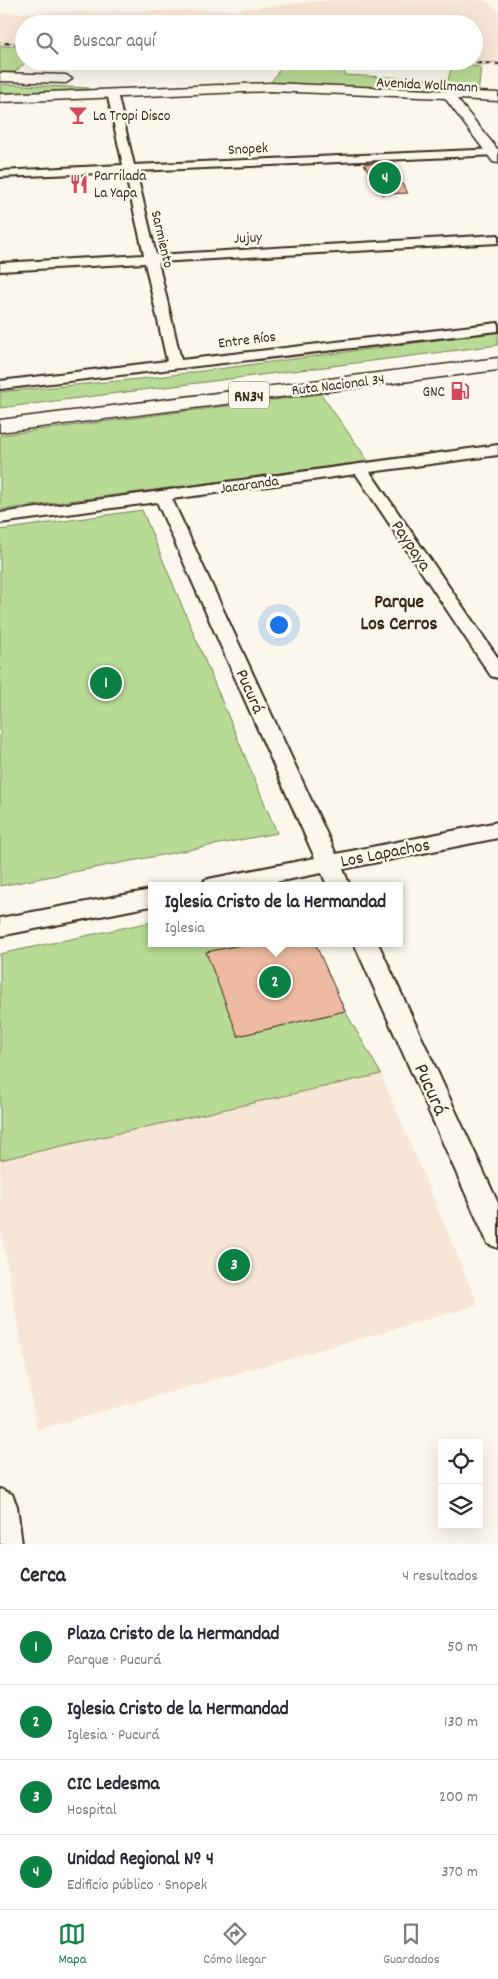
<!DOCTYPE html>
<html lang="es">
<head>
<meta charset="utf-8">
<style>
  body { margin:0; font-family:Dekko,sans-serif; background:#f2f2f3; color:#2b2b33 }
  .controls { position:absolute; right:15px; bottom:15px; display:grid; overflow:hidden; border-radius:0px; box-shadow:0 5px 20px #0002 }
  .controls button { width:45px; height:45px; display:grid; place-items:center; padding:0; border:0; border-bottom:1px solid #e1e1e2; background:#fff; color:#2b2b33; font:25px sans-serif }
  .you { position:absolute; left:278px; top:624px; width:18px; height:18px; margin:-12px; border:4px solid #fff; border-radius:50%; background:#1a73e8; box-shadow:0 0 0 8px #1a73e833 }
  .badge { display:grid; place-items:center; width:32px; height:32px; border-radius:50%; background:#0b8043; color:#fff; font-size:16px; font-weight:700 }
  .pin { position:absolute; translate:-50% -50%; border:2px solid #fff; box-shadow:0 1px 5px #0006 }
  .popup { position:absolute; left:148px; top:882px; width:255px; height:65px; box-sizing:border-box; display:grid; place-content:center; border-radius:0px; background:#fff; filter:drop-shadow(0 1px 4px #0005); font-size:16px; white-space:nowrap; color:#7c7c81 }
  .popup b { font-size:19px; color:#2b2b33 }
  .popup::after { content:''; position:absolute; left:50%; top:100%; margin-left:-10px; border:10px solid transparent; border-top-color:#fff }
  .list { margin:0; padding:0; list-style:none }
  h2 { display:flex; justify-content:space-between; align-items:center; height:65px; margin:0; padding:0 20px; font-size:21px }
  h2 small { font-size:16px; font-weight:400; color:#7c7c81 }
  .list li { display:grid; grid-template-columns:32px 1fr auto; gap:15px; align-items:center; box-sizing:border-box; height:75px; padding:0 20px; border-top:1px solid #e1e1e2 }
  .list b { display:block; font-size:19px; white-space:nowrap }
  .list p { margin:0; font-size:16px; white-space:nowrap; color:#7c7c81 }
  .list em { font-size:16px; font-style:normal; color:#7c7c81 }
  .icon { flex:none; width:28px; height:28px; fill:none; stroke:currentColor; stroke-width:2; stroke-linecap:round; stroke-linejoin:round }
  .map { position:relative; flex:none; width:498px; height:1544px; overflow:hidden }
  .search { position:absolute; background:#fff; box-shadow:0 5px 20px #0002; left:15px; right:15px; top:15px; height:55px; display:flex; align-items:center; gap:12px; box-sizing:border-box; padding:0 18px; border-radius:28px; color:#7c7c81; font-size:19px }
  .sheet { height:365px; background:#fff }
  nav { display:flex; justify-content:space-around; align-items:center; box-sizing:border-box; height:70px; border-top:1px solid #e1e1e2; background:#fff; font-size:14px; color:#7c7c81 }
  nav a { display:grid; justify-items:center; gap:2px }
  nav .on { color:#0b8043 }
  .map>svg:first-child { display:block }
  .built { fill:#f7e5d6 }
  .green { fill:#b7da94; stroke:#798259 }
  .building { fill:#eebaa1; stroke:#3b2a1e }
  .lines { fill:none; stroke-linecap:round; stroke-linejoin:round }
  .street-casing { stroke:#3b2a1e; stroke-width:4 }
  .secondary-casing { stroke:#3b2a1e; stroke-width:3 }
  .highway-casing { stroke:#3b2a1e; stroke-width:3 }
  .street { fill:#fbf7ec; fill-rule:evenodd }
  .secondary { fill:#fbf7ec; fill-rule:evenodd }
  .highway { fill:#fbf7ec; fill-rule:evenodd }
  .rail-casing { stroke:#3b2a1e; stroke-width:2.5 }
  .rail { stroke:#fbf7ec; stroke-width:2; stroke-dasharray:5; stroke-linecap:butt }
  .labels { text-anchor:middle; stroke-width:5; stroke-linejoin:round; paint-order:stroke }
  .far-street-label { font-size:15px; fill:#3b2a1e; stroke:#fbf7ec }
  .far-poi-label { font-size:15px; fill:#3b2a1e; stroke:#fbf7ec; text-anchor:start }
  .shield { fill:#fbf7ec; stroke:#75685c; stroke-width:1 }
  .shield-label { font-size:16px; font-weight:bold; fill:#3b2a1e }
  .street-label { font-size:18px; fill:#3b2a1e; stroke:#fbf7ec }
  .neighbourhood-label { font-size:19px; font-weight:bold; fill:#3b2a1e; stroke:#fbf7ec }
  .near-street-label { font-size:21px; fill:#3b2a1e; stroke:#fbf7ec }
</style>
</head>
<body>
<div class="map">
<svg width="498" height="1544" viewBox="0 0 498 1544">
  <rect width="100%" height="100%" fill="#fbf7ec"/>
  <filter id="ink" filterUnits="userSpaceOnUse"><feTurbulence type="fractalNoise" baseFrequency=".02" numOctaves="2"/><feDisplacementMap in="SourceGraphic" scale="10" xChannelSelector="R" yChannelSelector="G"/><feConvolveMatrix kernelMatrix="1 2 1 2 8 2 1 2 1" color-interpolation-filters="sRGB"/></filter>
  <g filter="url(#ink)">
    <!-- built -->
    <path class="built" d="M 330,0 L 484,0 L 498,10 L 498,67 L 374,61 L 474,61 L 474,24 L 24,24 L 24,46 L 0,45 L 0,13 L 234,10 Z
      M 381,1074 L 478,1305 L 37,1430 L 0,1224 L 0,1160 Z"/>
    <!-- green -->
    <path class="green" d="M 0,46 L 24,47 L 24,61 L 27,61 L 15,72 L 0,72 Z
      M 285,61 L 347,61 L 344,75 L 448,80 L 452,65 L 481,67 L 478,94 L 270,84 Z
      M 0,84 L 89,88 L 87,91 L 0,94 Z
      M 498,332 L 498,345 L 0,408 L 0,392 L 149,378 Z
      M 321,394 L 369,462 L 0,510 L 0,435 Z
      M 142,510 L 277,833 L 0,886 L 0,530 Z
      M 151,922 L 151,943 L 251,943 L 238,1036 L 345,1011 L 381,1074 L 0,1160 L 0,954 Z"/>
    <!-- building -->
    <path class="building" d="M 388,162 L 408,193 L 382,194 L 364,164 Z
      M 251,943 L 315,943 L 345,1011 L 238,1036 L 206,952 Z"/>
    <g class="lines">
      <!-- street casing -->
      <g class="street-casing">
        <path id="street" d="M 112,90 L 117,93 L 134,165 L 498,149 L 498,155 L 136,171 L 156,255 L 498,235 L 498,243 L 158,262 L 181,360 L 498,323 L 498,331 L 0,389 L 0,381 L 167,361 L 145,263 L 0,271 L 0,263 L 144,255 L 125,172 L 0,177 L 0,171 L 123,165 L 107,93 Z
          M 498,445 L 498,455 L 370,472 L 498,658 L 498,678 L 491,676 L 356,474 L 172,499 L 336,854 L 498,822 L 498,838 L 343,869 L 350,886 L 327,886 L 322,873 L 256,886 L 202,886 L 205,880 L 213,878 L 315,858 L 157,502 L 0,523 L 0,513 Z
          M 151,890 L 151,906 L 0,936 L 0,918 Z
          M 354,943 L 378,943 L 498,1203 L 498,1248 L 488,1244 Z
          M 0,1489 L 12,1494 L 17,1506 L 22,1544 L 0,1544 Z"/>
      </g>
      <!-- secondary casing -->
      <g class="secondary-casing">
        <path id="secondary" d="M 0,73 L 66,75 L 72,79 L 66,83 L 0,81 Z
          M 270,83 L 498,93 L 498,101 L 457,99 L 498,150 L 498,163 L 493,162 L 445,98 L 270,91 L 0,102 L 0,94 Z"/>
      </g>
      <!-- highway casing -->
      <g class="highway-casing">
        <path id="highway" d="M 498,358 L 498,370 L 0,432 L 0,420 Z"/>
      </g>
      <!-- street -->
      <use href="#street" class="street"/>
      <!-- secondary -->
      <use href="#secondary" class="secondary"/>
      <!-- highway -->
      <use href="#highway" class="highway"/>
      <!-- rail casing -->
      <g class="rail-casing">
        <path id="rail" d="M 0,43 L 24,44
          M 431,61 L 498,64"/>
      </g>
      <!-- rail -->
      <use href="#rail" class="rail"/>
    </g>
  </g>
  <!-- icons -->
  <defs>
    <g id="bar-bare" transform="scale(1.5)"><path d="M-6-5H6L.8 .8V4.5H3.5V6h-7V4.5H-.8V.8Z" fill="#d1495b" stroke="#fbf7ec" stroke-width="2.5" paint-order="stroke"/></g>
    <g id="restaurant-bare" transform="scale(1.5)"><path d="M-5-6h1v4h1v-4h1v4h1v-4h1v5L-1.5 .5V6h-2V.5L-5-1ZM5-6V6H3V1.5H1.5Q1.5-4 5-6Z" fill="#d1495b" stroke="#fbf7ec" stroke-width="2.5" paint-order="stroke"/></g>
    <g id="fuel-bare" transform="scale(1.5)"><path d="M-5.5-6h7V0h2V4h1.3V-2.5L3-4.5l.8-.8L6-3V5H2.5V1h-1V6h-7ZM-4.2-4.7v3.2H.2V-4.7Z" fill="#d1495b" stroke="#fbf7ec" stroke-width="2.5" paint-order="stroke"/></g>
  </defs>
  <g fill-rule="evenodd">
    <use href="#bar-bare" x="78" y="115"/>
    <use href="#restaurant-bare" x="79" y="184"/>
    <use href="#fuel-bare" x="460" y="391"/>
  </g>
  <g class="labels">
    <!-- far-street labels -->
    <g class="far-street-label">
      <text transform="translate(427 84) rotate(3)" y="5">Avenida Wollmann</text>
      <text transform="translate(248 148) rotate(-3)" y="5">Snopek</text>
      <text transform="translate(248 237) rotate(-3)" y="5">Jujuy</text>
      <text transform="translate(163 239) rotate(77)" y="5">Sarmiento</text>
      <text transform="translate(247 339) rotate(-7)" y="5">Entre Ríos</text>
      <text transform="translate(338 384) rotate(-7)" y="5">Ruta Nacional 34</text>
      <text transform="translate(249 484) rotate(-8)" y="5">Jacaranda</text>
    </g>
    <!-- far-poi labels -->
    <g class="far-poi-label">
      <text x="93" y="120">La Tropi Disco</text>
      <text x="94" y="180">Parrilada<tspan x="94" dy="17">La Yapa</tspan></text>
      <text x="445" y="396" text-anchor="end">GNC</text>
    </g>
    <!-- shield labels -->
    <rect class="shield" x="229" y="381.5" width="40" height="27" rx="4"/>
    <g class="shield-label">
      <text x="249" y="401">RN34</text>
    </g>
    <!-- street labels -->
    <g class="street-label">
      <text transform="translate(412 545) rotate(56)" y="6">Paypaya</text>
      <text transform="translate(251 691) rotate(66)" y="6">Pucurá</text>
      <text transform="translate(385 852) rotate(-11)" y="6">Los Lapachos</text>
    </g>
    <!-- neighbourhood labels -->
    <g class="neighbourhood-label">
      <text x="399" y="607">Parque<tspan x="399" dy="22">Los Cerros</tspan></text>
    </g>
    <!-- near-street labels -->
    <g class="near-street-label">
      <text transform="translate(432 1089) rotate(66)" y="7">Pucurá</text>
    </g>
  </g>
</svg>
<div class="controls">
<button><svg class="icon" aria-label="locate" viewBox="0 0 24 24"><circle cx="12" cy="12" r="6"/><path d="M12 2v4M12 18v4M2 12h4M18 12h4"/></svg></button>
<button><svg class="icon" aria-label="layers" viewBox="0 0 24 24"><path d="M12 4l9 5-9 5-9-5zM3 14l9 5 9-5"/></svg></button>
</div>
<div class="you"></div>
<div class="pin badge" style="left:106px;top:683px">1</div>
<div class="pin badge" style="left:275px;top:982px">2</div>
<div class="popup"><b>Iglesia Cristo de la Hermandad</b>Iglesia</div>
<div class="pin badge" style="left:234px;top:1265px">3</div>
<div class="pin badge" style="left:385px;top:178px">4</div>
<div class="search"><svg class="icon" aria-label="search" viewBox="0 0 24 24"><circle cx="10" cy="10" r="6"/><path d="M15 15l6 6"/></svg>Buscar aquí</div>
</div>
<section class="sheet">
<h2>Cerca<small>4 resultados</small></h2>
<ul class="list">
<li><span class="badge">1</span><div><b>Plaza Cristo de la Hermandad</b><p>Parque · Pucurá</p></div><em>50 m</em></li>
<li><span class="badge">2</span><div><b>Iglesia Cristo de la Hermandad</b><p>Iglesia · Pucurá</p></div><em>130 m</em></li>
<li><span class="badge">3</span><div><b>CIC Ledesma</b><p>Hospital</p></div><em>200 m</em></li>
<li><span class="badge">4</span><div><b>Unidad Regional Nº 4</b><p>Edificio público · Snopek</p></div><em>370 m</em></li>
</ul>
</section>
<nav>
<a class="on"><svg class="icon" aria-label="map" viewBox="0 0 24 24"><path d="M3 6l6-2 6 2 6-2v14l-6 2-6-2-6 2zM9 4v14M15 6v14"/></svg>Mapa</a>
<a><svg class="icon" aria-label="directions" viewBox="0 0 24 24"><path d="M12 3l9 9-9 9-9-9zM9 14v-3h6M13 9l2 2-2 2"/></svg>Cómo llegar</a>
<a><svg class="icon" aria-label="saved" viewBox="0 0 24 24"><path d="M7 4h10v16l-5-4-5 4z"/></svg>Guardados</a>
</nav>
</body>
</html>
